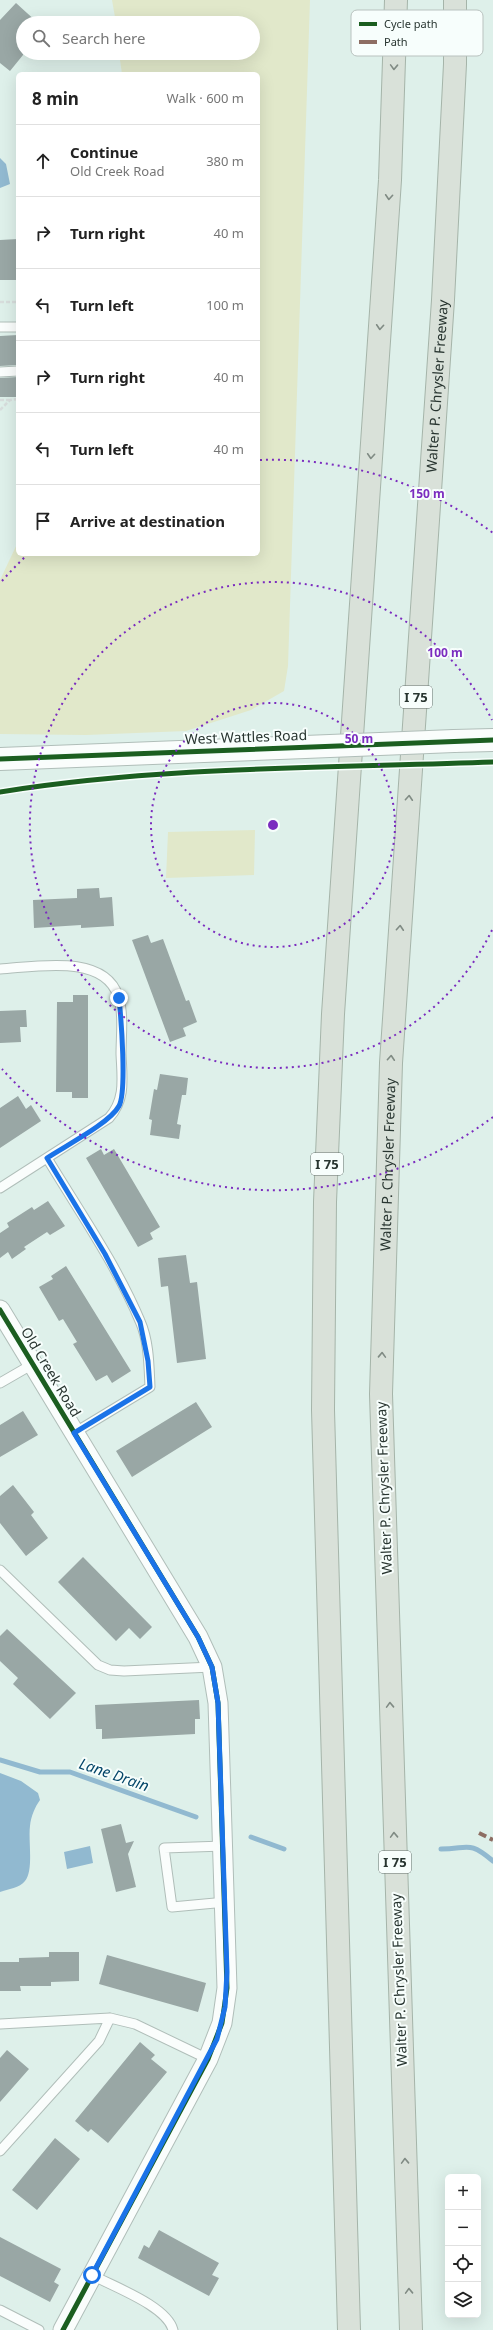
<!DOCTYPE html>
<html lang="en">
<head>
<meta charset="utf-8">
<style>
  body { margin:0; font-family:"Noto Sans",sans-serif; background:#f2f2f2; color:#222 }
  .controls { position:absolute; right:12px; bottom:12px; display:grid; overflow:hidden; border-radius:6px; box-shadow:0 4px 16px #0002 }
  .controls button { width:36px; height:36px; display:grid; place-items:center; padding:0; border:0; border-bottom:1px solid #e0e0e0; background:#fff; color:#222; font:20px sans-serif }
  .stop { position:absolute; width:12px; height:12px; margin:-9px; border:3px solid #1a73e8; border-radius:50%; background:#fff }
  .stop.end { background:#1a73e8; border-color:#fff; box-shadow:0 1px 4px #0008 }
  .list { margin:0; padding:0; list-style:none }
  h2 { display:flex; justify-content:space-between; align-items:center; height:52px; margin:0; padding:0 16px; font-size:17px }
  h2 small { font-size:13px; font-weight:400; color:#767676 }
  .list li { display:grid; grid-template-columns:26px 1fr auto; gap:12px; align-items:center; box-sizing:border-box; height:72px; padding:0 16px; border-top:1px solid #e0e0e0 }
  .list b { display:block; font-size:15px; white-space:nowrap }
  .list p { margin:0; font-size:13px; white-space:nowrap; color:#767676 }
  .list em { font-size:13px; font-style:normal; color:#767676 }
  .icon { flex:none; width:22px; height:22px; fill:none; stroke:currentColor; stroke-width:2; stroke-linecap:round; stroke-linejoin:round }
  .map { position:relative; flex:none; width:493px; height:2330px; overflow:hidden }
  .search { position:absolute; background:#fff; box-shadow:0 4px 16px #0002; left:16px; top:16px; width:244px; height:44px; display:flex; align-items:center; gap:10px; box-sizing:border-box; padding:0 14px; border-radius:22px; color:#767676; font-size:15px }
  .panel { position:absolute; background:#fff; box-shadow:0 4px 16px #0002; left:16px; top:72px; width:244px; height:484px; border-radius:6px }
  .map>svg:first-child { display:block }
  .green { fill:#e1e8ca }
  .water { fill:#91b9d0 }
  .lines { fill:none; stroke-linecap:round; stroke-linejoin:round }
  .stream { stroke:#91b9d0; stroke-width:5 }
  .building { fill:#99a7a5 }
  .lane-casing { stroke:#b0beb9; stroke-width:11 }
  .street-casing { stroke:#b0beb9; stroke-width:21 }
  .secondary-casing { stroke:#b0beb9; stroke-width:24 }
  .highway-casing { stroke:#a5b4a9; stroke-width:24 }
  .path { stroke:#d7dddc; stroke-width:2.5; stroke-dasharray:4 2; stroke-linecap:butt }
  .lane { stroke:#fafdfc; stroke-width:9 }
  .street { stroke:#fafdfc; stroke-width:19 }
  .secondary { stroke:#fafdfc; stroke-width:22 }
  .highway { stroke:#d9e1d9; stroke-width:22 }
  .secondary-bridge-casing { stroke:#b0beb9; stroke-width:24; stroke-linecap:butt }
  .secondary-bridge { stroke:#fafdfc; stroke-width:22 }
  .quiet { stroke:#8d6e63; stroke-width:4; stroke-dasharray:8 4; stroke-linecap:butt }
  .cycleway-casing { stroke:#f7fefc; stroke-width:8 }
  .cycleway { stroke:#1b5e20; stroke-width:5 }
  .oneway { stroke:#808b84 }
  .route { stroke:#1a73e8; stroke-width:5 }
  .ring { fill:none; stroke:#7b2cbf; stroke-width:2; stroke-dasharray:2 4 }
  .labels { text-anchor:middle; stroke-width:4; stroke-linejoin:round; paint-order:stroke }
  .shield { fill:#f7fefc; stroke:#66716d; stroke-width:1 }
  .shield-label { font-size:13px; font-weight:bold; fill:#283530 }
  .street-label { font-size:14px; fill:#283530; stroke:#f7fefc }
  .water-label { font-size:15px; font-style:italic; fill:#044669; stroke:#f7fefc }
  .key { fill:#f7fefc; stroke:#b9c2bf; stroke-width:1 }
  .key-label { font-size:11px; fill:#283530 }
  .centre { fill:#7b2cbf; stroke:#f7fefc; stroke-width:2 }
  .ring-label { font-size:12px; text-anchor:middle; font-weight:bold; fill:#7b2cbf; stroke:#f7fefc; stroke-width:4; stroke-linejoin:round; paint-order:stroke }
</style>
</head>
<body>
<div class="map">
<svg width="493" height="2330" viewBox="0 0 493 2330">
  <rect width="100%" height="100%" fill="#def0ea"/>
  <!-- green -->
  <path class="green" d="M 112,0 L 310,0 L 288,666 L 284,691 L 251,710 L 186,731 L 86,735 L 0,734 L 0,580 L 18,542 L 18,554 L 258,554 L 258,74 L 122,74 L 119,53 L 253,53 L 253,23 L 116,23 Z
    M 99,19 L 100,23 L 75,22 Z
    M 255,830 L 254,875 L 166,878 L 168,832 Z"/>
  <!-- water -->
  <path class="water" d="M 0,158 L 6,164 L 10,184 L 0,188 Z
    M 0,1773 L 21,1781 L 38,1793 L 40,1800 C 35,1807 31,1816 30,1826 C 28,1840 34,1870 25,1881 C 20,1888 8,1889 0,1892 Z
    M 90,1846 L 93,1863 L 67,1869 L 64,1852 Z"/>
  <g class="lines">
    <!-- stream -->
    <path class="stream" d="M 0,1760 L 40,1772 L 70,1772 L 196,1817
      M 251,1837 L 284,1849
      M 441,1849 C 469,1849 468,1840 493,1861"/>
  </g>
  <!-- building -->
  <path class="building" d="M 16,3 L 38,23 L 23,23 L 23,55 L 10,71 L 0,63 L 0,20 Z
    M 18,239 L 18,280 L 0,280 L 0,240 Z
    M 18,335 L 18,365 L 0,366 L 0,336 Z
    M 18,377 L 18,397 L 0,397 L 0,378 Z
    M 99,888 L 100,898 L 112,897 L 114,926 L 81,928 L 81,925 L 34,928 L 33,900 L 77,898 L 77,889 Z
    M 148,935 L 151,943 L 163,939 L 186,1001 L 189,1000 L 197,1022 L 183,1028 L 186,1036 L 170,1042 L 132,940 Z
    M 73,995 L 88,995 L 88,1098 L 72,1098 L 72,1092 L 56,1092 L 57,1002 L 73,1002 Z
    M 26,1010 L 27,1027 L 20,1027 L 21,1042 L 0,1043 L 0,1011 Z
    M 160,1074 L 188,1078 L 186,1095 L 182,1095 L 177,1124 L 181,1125 L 179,1139 L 150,1135 L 152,1120 L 149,1119 L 154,1089 L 157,1090 Z
    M 18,1096 L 26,1109 L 31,1105 L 41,1121 L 0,1148 L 0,1108 Z
    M 101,1149 L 104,1155 L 114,1149 L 160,1227 L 150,1233 L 153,1239 L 138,1247 L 86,1158 Z
    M 48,1201 L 65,1226 L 50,1235 L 47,1232 L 24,1247 L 26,1249 L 12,1259 L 8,1252 L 0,1258 L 0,1233 L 9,1227 L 7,1223 L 32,1207 L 34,1210 Z
    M 186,1255 L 190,1283 L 197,1282 L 206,1359 L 177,1363 L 168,1286 L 161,1287 L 158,1258 Z
    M 66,1266 L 131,1371 L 112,1383 L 107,1375 L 96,1381 L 73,1344 L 77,1342 L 63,1319 L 59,1321 L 39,1287 L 53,1279 L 51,1276 Z
    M 196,1402 L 212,1427 L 132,1477 L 116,1451 Z
    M 23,1411 L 38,1435 L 0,1457 L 0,1425 Z
    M 13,1485 L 34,1512 L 31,1515 L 48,1538 L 26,1556 L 0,1523 L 0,1496 Z
    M 83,1557 L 152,1627 L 140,1639 L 129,1628 L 116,1641 L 58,1582 Z
    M 7,1629 L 76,1693 L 50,1719 L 13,1684 L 18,1678 L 0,1661 L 0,1636 Z
    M 199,1700 L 200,1719 L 195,1719 L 195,1734 L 102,1739 L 102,1729 L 96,1729 L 95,1705 Z
    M 121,1824 L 126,1843 L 134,1841 L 128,1854 L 136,1887 L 116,1892 L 101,1829 Z
    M 49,1952 L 79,1952 L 79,1981 L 51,1982 L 51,1986 L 20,1986 L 21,1991 L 0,1991 L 0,1962 L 19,1962 L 19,1958 L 49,1957 Z
    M 107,1955 L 206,1983 L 198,2012 L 99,1984 Z
    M 140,2042 L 155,2055 L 151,2059 L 167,2072 L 108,2143 L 91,2129 L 88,2132 L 75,2121 Z
    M 7,2050 L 29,2069 L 0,2102 L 0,2058 Z
    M 55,2138 L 80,2159 L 37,2210 L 12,2190 Z
    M 159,2230 L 219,2263 L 212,2275 L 219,2278 L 209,2296 L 138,2258 L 144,2245 L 149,2248 Z
    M 0,2237 L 61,2269 L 54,2282 L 59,2285 L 50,2302 L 0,2276 Z"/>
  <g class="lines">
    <!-- lane casing -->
    <g class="lane-casing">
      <path id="lane" d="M 0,327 L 18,327
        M 0,372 L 18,371
        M 0,969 C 35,967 104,953 118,996 C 124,1013 121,1036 121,1054 C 122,1078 126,1099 109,1118 L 0,1188
        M 47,1158 C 79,1211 116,1264 140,1321 C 149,1341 149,1366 150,1387 L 74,1433
        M 0,1383 L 33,1364
        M 0,1570 L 98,1665 L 110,1670 L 124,1671 L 212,1667
        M 224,1846 L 164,1848 L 172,1907 L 226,1902
        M 0,2024 L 110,2018 L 135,2024 L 208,2059
        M 0,2151 L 99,2041 L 110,2018
        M 92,2275 C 114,2287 167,2306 173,2330
        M 0,2310 L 39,2330"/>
    </g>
    <!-- street casing -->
    <g class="street-casing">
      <path id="street" d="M 0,1310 L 198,1637 L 212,1667 L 218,1703 L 227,1988 L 222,2023 L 208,2059 L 63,2330"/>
    </g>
    <!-- secondary casing -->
    <g class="secondary-casing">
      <path id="secondary" d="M 454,741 L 493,740
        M 0,759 L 305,747"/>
    </g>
    <!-- highway casing -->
    <g class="highway-casing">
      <g id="highway">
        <path d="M 349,2330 L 323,1410 L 325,1202 L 333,1014 L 390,180 L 396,0"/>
        <path id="s1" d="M 411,2330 L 381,1394 L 391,1063 L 443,300 L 455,64 L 455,0"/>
      </g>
    </g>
    <!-- path -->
    <path class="path" d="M 0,302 L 18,302
      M 0,400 L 9,400
      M 0,410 L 10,400 L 18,399"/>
    <!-- lane -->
    <use href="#lane" class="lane"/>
    <!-- street -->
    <use href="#street" class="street"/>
    <!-- secondary -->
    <use href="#secondary" class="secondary"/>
    <!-- highway -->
    <use href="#highway" class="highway"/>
    <!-- secondary-bridge casing -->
    <g class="secondary-bridge-casing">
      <path id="secondary-bridge" d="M 305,747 L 454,741"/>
    </g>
    <!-- secondary-bridge -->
    <use href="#secondary-bridge" class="secondary-bridge"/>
    <!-- quiet -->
    <path class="quiet" d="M 479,1833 L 493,1840"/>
    <!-- cycleway casing -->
    <g class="cycleway-casing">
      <path id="cycleway" d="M 0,759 L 493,740
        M 0,792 C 161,766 330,768 493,762
        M 0,1310 L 198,1637 L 212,1667 L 218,1703 L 227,1988 L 222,2023 L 208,2059 L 63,2330"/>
    </g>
    <!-- cycleway -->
    <use href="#cycleway" class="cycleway"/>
  </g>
  <!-- one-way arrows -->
  <defs><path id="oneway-chevron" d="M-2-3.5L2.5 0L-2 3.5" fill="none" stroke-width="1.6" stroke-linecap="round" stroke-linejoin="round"/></defs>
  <g class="oneway">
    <use href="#oneway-chevron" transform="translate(394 67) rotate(92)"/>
    <use href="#oneway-chevron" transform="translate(389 197) rotate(94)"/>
    <use href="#oneway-chevron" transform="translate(380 327) rotate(94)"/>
    <use href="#oneway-chevron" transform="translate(371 456) rotate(94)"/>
    <use href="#oneway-chevron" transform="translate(409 798) rotate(-86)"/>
    <use href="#oneway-chevron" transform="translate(400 928) rotate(-86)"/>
    <use href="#oneway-chevron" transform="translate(391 1058) rotate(-86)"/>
    <use href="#oneway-chevron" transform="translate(382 1355) rotate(-88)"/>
    <use href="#oneway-chevron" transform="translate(390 1705) rotate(-92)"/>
    <use href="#oneway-chevron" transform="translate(394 1835) rotate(-92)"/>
    <use href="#oneway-chevron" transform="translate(405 2161) rotate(-92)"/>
    <use href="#oneway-chevron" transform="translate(409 2291) rotate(-92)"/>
  </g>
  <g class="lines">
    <!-- route -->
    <path class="route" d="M 92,2275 L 217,2039 L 225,2007 L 227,1972 L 218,1703 L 212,1667 L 198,1637 L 74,1433 L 150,1387 L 148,1361 L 140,1322 L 105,1254 L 47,1158 C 65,1146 110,1123 119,1106 C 127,1091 121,1018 119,998"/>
  </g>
  <!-- distance rings -->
  <g class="ring">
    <circle cx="273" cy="825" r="122"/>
    <path d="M492 930A243 243 0 1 1 492 720"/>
    <path d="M493 1117A365 365 0 0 1 2 1069M2 581A365 365 0 0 1 26 556M260 460A365 365 0 0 1 493 533"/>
  </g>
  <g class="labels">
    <!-- shield labels -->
    <g class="shield">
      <rect x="400" y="686" width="32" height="22" rx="3"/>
      <rect x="311" y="1153" width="32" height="22" rx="3"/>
      <rect x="379" y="1851" width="32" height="22" rx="3"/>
    </g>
    <g class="shield-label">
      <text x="416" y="702">I 75</text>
      <text x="327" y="1169">I 75</text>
      <text x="395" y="1867">I 75</text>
    </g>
    <!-- street labels -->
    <g class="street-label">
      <text dy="5" stroke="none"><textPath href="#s1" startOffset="1946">Walter P. Chrysler Freeway</textPath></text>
      <text transform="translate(246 737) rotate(-2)" y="5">West Wattles Road</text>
      <text dy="5" stroke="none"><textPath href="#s1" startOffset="1166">Walter P. Chrysler Freeway</textPath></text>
      <text transform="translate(51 1372) rotate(59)" y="5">Old Creek Road</text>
      <text transform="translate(384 1488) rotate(-92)" y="5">Walter P. Chrysler Freeway</text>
      <text transform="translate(399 1980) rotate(-92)" y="5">Walter P. Chrysler Freeway</text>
    </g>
    <!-- water labels -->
    <g class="water-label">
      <text transform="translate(114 1775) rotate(19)" y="5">Lane Drain</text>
    </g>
  </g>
  <!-- legend -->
  <rect x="351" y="10" width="132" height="46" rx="6" class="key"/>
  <rect x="359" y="22" width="18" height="4" fill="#1b5e20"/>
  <rect x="359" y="40" width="18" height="4" fill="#8d6e63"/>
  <g class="key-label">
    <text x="384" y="28">Cycle path</text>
    <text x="384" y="46">Path</text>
  </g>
  <circle cx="273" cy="825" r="6" class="centre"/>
  <g class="ring-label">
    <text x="427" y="498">150 m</text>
    <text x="445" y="657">100 m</text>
    <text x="359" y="743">50 m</text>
  </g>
</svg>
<div class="controls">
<button>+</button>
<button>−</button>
<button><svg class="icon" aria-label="locate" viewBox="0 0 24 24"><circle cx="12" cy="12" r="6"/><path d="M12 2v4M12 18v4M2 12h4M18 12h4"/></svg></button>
<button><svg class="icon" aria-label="layers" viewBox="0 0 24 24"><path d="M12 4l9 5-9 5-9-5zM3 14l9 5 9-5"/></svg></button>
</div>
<div class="stop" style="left:92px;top:2275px"></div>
<div class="stop end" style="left:119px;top:998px"></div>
<div class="search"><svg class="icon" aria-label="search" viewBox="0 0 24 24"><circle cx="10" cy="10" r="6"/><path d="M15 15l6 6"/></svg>Search here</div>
<section class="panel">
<h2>8 min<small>Walk · 600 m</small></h2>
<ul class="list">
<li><svg class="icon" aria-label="ahead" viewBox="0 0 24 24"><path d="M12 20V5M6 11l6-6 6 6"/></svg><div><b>Continue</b><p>Old Creek Road</p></div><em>380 m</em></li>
<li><svg class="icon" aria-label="right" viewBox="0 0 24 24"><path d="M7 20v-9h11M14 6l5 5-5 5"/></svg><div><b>Turn right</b></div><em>40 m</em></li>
<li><svg class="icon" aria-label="left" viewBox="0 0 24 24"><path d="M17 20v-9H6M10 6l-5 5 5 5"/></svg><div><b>Turn left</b></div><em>100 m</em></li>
<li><svg class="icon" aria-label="right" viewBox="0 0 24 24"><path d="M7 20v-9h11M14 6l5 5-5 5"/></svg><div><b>Turn right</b></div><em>40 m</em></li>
<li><svg class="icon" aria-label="left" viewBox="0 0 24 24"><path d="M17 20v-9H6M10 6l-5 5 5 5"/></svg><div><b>Turn left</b></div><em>40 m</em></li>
<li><svg class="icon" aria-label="arrive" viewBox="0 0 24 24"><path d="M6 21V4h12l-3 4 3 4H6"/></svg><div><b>Arrive at destination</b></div></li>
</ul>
</section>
</div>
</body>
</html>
